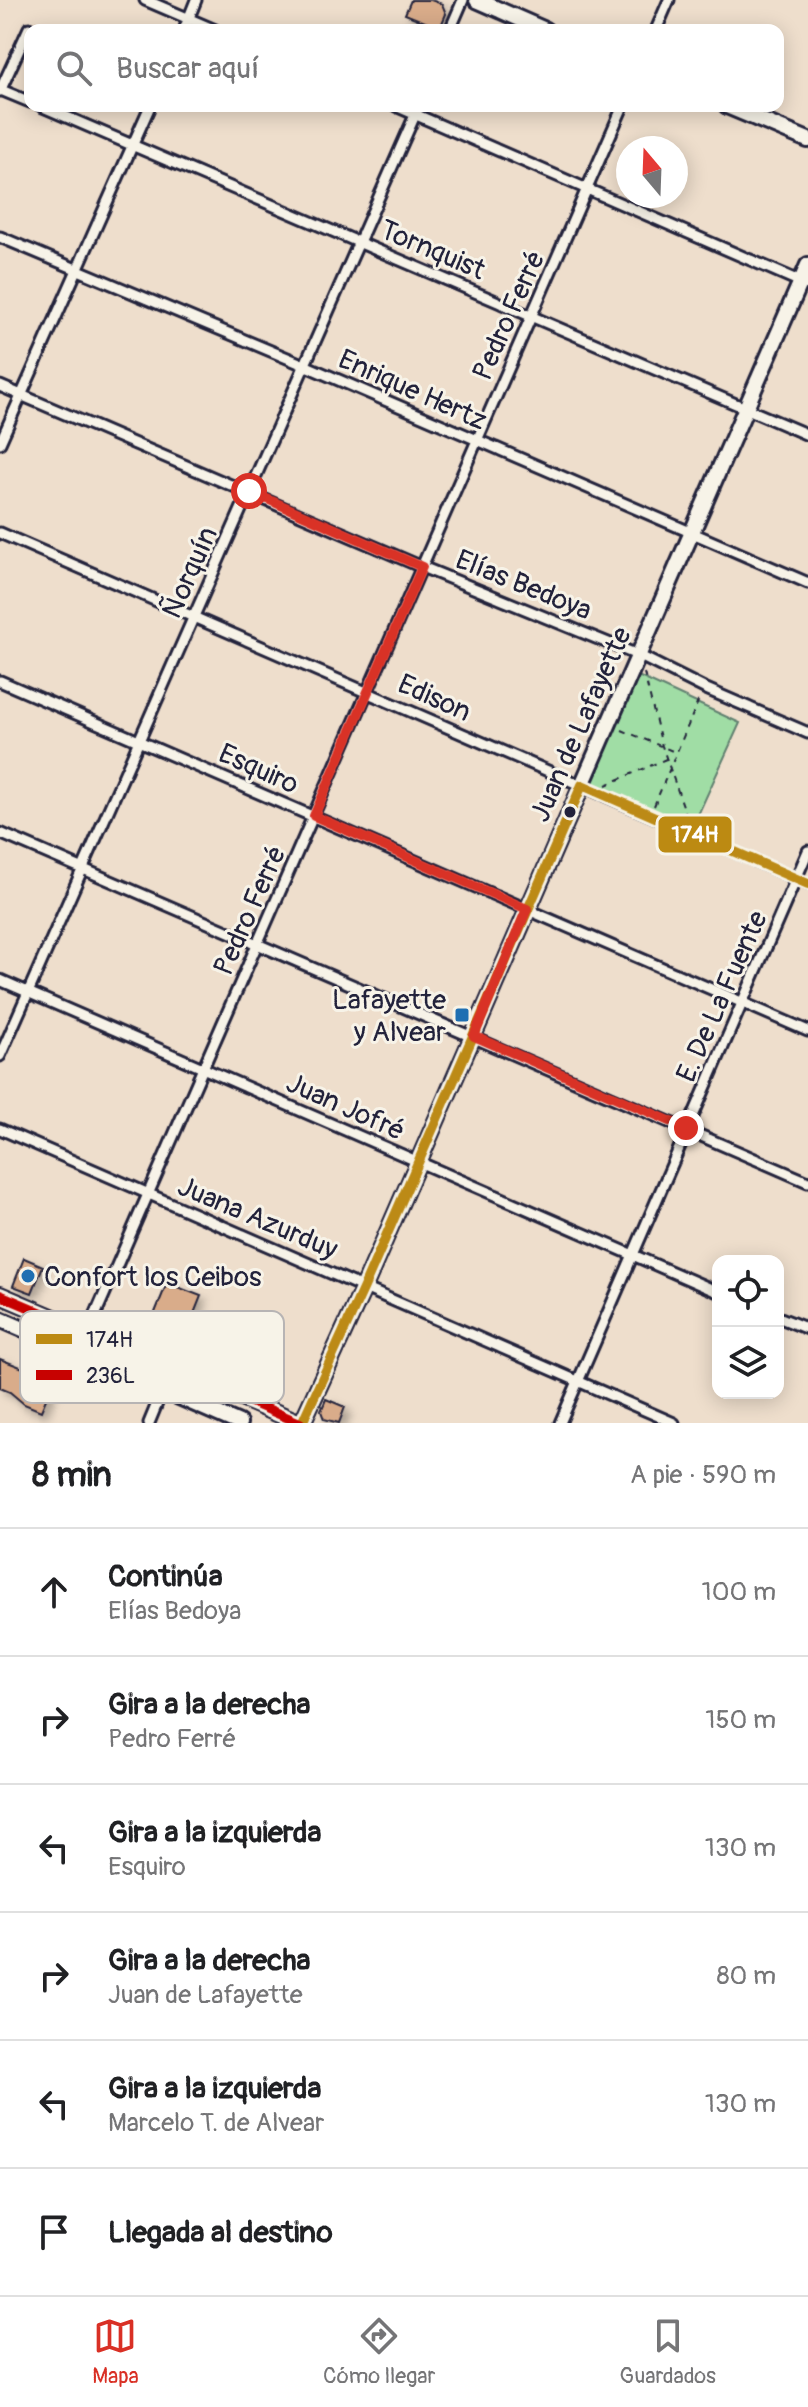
<!DOCTYPE html>
<html lang="es">
<head>
<meta charset="utf-8">
<style>
  body { margin:0; font-family:Pangolin,sans-serif; background:#f2f2f2; color:#202124 }
  .controls { position:absolute; right:24px; bottom:24px; display:grid; overflow:hidden; border-radius:16px; box-shadow:0 4px 20px #0003 }
  .controls button { width:72px; height:72px; display:grid; place-items:center; padding:0; border:0; border-bottom:2px solid #e0e0e0; background:#fff; color:#202124; font:40px sans-serif }
  .compass { position:absolute; left:616px; top:136px; width:72px; height:72px; border-radius:50%; background:#fff; box-shadow:0 4px 20px #0003; rotate:341deg }
  .stop { position:absolute; width:24px; height:24px; margin:-18px; border:6px solid #d93025; border-radius:50%; background:#fff }
  .stop.end { background:#d93025; border-color:#fff; box-shadow:0 2px 8px #0008 }
  .list { margin:0; padding:0; list-style:none }
  h2 { display:flex; justify-content:space-between; align-items:center; height:104px; margin:0; padding:0 32px; font-size:34px }
  h2 small { font-size:26px; font-weight:400; color:#757577 }
  .list li { display:grid; grid-template-columns:52px 1fr auto; gap:24px; align-items:center; box-sizing:border-box; height:128px; padding:0 32px; border-top:2px solid #e0e0e0 }
  .list b { display:block; font-size:30px; white-space:nowrap }
  .list p { margin:0; font-size:26px; white-space:nowrap; color:#757577 }
  .list em { font-size:26px; font-style:normal; color:#757577 }
  .icon { flex:none; width:44px; height:44px; fill:none; stroke:currentColor; stroke-width:2; stroke-linecap:round; stroke-linejoin:round }
  .map { position:relative; flex:none; width:808px; height:1423px; overflow:hidden }
  .search { position:absolute; background:#fff; box-shadow:0 4px 20px #0003; left:24px; right:24px; top:24px; height:88px; display:flex; align-items:center; gap:20px; box-sizing:border-box; padding:0 28px; border-radius:16px; color:#757577; font-size:30px }
  .sheet { height:872px; background:#fff }
  nav { display:flex; justify-content:space-around; align-items:center; box-sizing:border-box; height:112px; border-top:2px solid #e0e0e0; background:#fff; font-size:22px; color:#757577 }
  nav a { display:grid; justify-items:center; gap:4px }
  nav .on { color:#d93025 }
  .map>svg:first-child { display:block }
  .green { fill:#a0dda5; stroke:#618070; stroke-width:2 }
  .building { fill:#d9ac8a; stroke:#22223b; stroke-width:2; filter:url(#shadow) }
  .lines { fill:none; stroke-linecap:round; stroke-linejoin:round }
  .street-casing { stroke:#22223b; stroke-width:15 }
  .secondary-casing { stroke:#22223b; stroke-width:20 }
  .primary-casing { stroke:#22223b; stroke-width:20 }
  .path { stroke:#22223b; stroke-width:2; stroke-dasharray:6 6; stroke-linecap:butt }
  .street { stroke:#f7f3e8; stroke-width:9 }
  .secondary { stroke:#f7f3e8; stroke-width:14 }
  .primary { stroke:#f7f3e8; stroke-width:14 }
  .bus-1-casing { stroke:#f7f3e8; stroke-width:16 }
  .bus-2-casing { stroke:#f7f3e8; stroke-width:16 }
  .bus-1 { stroke:#bc8a12; stroke-width:10 }
  .bus-2 { stroke:#c70201; stroke-width:10 }
  .route { stroke:#d93025; stroke-width:10 }
  .bus-dot { fill:#22223b; stroke:#f7f3e8; stroke-width:3 }
  .poi-dot { fill:#1f6fb2; stroke:#f7f3e8; stroke-width:3 }
  .labels { text-anchor:middle; stroke-width:6; stroke-linejoin:round; paint-order:stroke }
  .street-label { font-size:28px; fill:#22223b; stroke:#f7f3e8 }
  .poi-label { font-size:28px; fill:#22223b; stroke:#f7f3e8; text-anchor:end }
  .key { fill:#f7f3e8; stroke:#b7b4b4; stroke-width:2 }
  .key-label { font-size:22px; fill:#22223b }
  .line-badge { stroke:#f7f3e8; stroke-width:3 }
  .badge-label { font-size:22px; text-anchor:middle; font-weight:bold; fill:#fff }
</style>
</head>
<body>
<div class="map">
<svg width="808" height="1423" viewBox="0 0 808 1423">
  <defs>
    <filter id="shadow"><feDropShadow dx="5.5" dy="5.5" stdDeviation="4" flood-color="#0004"/></filter>
  </defs>
  <rect width="100%" height="100%" fill="#eedecc"/>
  <filter id="ink" filterUnits="userSpaceOnUse"><feTurbulence type="fractalNoise" baseFrequency=".0125" numOctaves="2"/><feDisplacementMap in="SourceGraphic" scale="16" xChannelSelector="R" yChannelSelector="G"/><feConvolveMatrix kernelMatrix="1 2 1 2 8 2 1 2 1" color-interpolation-filters="sRGB"/></filter>
  <g filter="url(#ink)">
    <!-- green -->
    <path class="green" d="M 638,676 L 740,723 L 692,828 L 589,782 Z"/>
    <!-- building -->
    <path class="building" d="M 411,0 L 431,0 L 442,4 L 446,14 L 440,28 L 405,14 Z
      M 24,1258 L 43,1266 L 32,1293 L 13,1286 Z
      M 167,1283 L 201,1296 L 185,1336 L 170,1330 L 162,1349 L 143,1342 Z
      M 0,1359 L 54,1380 L 41,1411 L 24,1404 L 10,1392 L 0,1388 Z
      M 326,1399 L 345,1407 L 339,1423 L 324,1419 L 321,1411 Z"/>
    <g class="lines">
      <!-- street casing -->
      <g class="street-casing">
        <path id="street" d="M 145,0 L 215,30
          M 184,30 L 196,0
          M 450,30 L 463,0
          M 656,30 L 669,0
          M 1,90 L 30,102
          M 0,91 L 29,28
          M 41,106 L 808,435
          M 396,106 L 808,285
          M 0,237 L 304,365 L 808,583
          M 0,386 L 422,567 L 640,656 L 704,688 L 808,733
          M 0,443 L 150,106
          M 0,533 L 808,884
          M 0,681 L 808,1031
          M 0,833 L 808,1182
          M 0,980 L 718,1292
          M 0,1056 L 419,106
          M 0,1129 L 674,1423
          M 778,1317 L 808,1329
          M 87,1334 L 623,106
          M 149,1423 L 163,1389
          M 560,1423 L 808,851"/>
      </g>
      <!-- secondary casing -->
      <g class="secondary-casing">
        <path id="secondary" d="M 477,0 L 545,30
          M 727,106 L 808,140
          M 302,1423 L 364,1287 L 808,265"/>
      </g>
      <!-- primary casing -->
      <g class="primary-casing">
        <path id="primary" d="M 0,1295 L 300,1423
          M 0,1319 L 239,1423"/>
      </g>
      <!-- path -->
      <path class="path" d="M 644,673 L 662,746 L 688,820
        M 622,730 L 675,752
        M 606,785 L 666,759
        M 654,806 L 700,697"/>
      <!-- street -->
      <use href="#street" class="street"/>
      <!-- secondary -->
      <use href="#secondary" class="secondary"/>
      <!-- primary -->
      <use href="#primary" class="primary"/>
      <!-- bus-1 casing -->
      <g class="bus-1-casing">
        <path id="bus-1" d="M 582,785 L 808,884
          M 302,1423 L 364,1287 L 582,785"/>
      </g>
      <!-- bus-2 casing -->
      <g class="bus-2-casing">
        <path id="bus-2" d="M 0,1295 L 300,1423"/>
      </g>
      <!-- bus-1 -->
      <use href="#bus-1" class="bus-1"/>
      <!-- bus-2 -->
      <use href="#bus-2" class="bus-2"/>
    </g>
  </g>
  <g class="lines" filter="url(#ink)">
    <!-- route -->
    <path class="route" d="M 249,491 L 422,567 L 314,816 L 527,909 L 474,1036 L 686,1128"/>
  </g>
  <!-- markers -->
  <circle class="bus-dot" cx="570" cy="812" r="7"/>
  <g class="poi-dot">
    <rect x="454" y="1007" width="16" height="16" rx="4"/>
    <circle cx="28" cy="1276" r="8"/>
  </g>
  <g class="labels">
    <!-- street labels -->
    <g class="street-label">
      <text transform="translate(433 249) rotate(23)" y="10">Tornquist</text>
      <text transform="translate(508 315) rotate(-66)" y="10">Pedro Ferré</text>
      <text transform="translate(413 389) rotate(24)" y="10">Enrique Hertz</text>
      <text transform="translate(189 572) rotate(-66)" y="10">Ñorquín</text>
      <text transform="translate(524 584) rotate(22)" y="10">Elías Bedoya</text>
      <text transform="translate(435 697) rotate(24)" y="10">Edison</text>
      <text transform="translate(580 724) rotate(-66)" y="10">Juan de Lafayette</text>
      <text transform="translate(259 768) rotate(24)" y="10">Esquiro</text>
      <text transform="translate(249 910) rotate(-66)" y="10">Pedro Ferré</text>
      <text transform="translate(721 996) rotate(-66)" y="10">E. De La Fuente</text>
      <text transform="translate(346 1106) rotate(24)" y="10">Juan Jofré</text>
      <text transform="translate(258 1217) rotate(23)" y="10">Juana Azurduy</text>
    </g>
    <!-- poi labels -->
    <g class="poi-label">
      <text x="446" y="1009">Lafayette<tspan x="446" dy="32">y Alvear</tspan></text>
      <text x="44" y="1286" text-anchor="start">Confort los Ceibos</text>
    </g>
  </g>
  <!-- legend -->
  <rect x="20" y="1311" width="264" height="92" rx="12" class="key"/>
  <rect x="36" y="1334" width="36" height="10" fill="#bc8a12"/>
  <rect x="36" y="1370" width="36" height="10" fill="#c70201"/>
  <g class="key-label">
    <text x="86" y="1347">174H</text>
    <text x="86" y="1383">236L</text>
  </g>
  <rect class="line-badge" x="657" y="815" width="76" height="39" rx="8" fill="#bc8a12"/>
  <g class="badge-label">
    <text x="695" y="842">174H</text>
  </g>
</svg>
<div class="controls">
<button><svg class="icon" aria-label="locate" viewBox="0 0 24 24"><circle cx="12" cy="12" r="6"/><path d="M12 2v4M12 18v4M2 12h4M18 12h4"/></svg></button>
<button><svg class="icon" aria-label="layers" viewBox="0 0 24 24"><path d="M12 4l9 5-9 5-9-5zM3 14l9 5 9-5"/></svg></button>
</div>
<svg class="compass" viewBox="-18 -18 36 36"><path d="M0-13l5 13h-10z" fill="#e53935"/><path d="M0 13l5-13h-10z" fill="#757577"/></svg>
<div class="stop" style="left:249px;top:491px"></div>
<div class="stop end" style="left:686px;top:1128px"></div>
<div class="search"><svg class="icon" aria-label="search" viewBox="0 0 24 24"><circle cx="10" cy="10" r="6"/><path d="M15 15l6 6"/></svg>Buscar aquí</div>
</div>
<section class="sheet">
<h2>8 min<small>A pie · 590 m</small></h2>
<ul class="list">
<li><svg class="icon" aria-label="ahead" viewBox="0 0 24 24"><path d="M12 20V5M6 11l6-6 6 6"/></svg><div><b>Continúa</b><p>Elías Bedoya</p></div><em>100 m</em></li>
<li><svg class="icon" aria-label="right" viewBox="0 0 24 24"><path d="M7 20v-9h11M14 6l5 5-5 5"/></svg><div><b>Gira a la derecha</b><p>Pedro Ferré</p></div><em>150 m</em></li>
<li><svg class="icon" aria-label="left" viewBox="0 0 24 24"><path d="M17 20v-9H6M10 6l-5 5 5 5"/></svg><div><b>Gira a la izquierda</b><p>Esquiro</p></div><em>130 m</em></li>
<li><svg class="icon" aria-label="right" viewBox="0 0 24 24"><path d="M7 20v-9h11M14 6l5 5-5 5"/></svg><div><b>Gira a la derecha</b><p>Juan de Lafayette</p></div><em>80 m</em></li>
<li><svg class="icon" aria-label="left" viewBox="0 0 24 24"><path d="M17 20v-9H6M10 6l-5 5 5 5"/></svg><div><b>Gira a la izquierda</b><p>Marcelo T. de Alvear</p></div><em>130 m</em></li>
<li><svg class="icon" aria-label="arrive" viewBox="0 0 24 24"><path d="M6 21V4h12l-3 4 3 4H6"/></svg><div><b>Llegada al destino</b></div></li>
</ul>
</section>
<nav>
<a class="on"><svg class="icon" aria-label="map" viewBox="0 0 24 24"><path d="M3 6l6-2 6 2 6-2v14l-6 2-6-2-6 2zM9 4v14M15 6v14"/></svg>Mapa</a>
<a><svg class="icon" aria-label="directions" viewBox="0 0 24 24"><path d="M12 3l9 9-9 9-9-9zM9 14v-3h6M13 9l2 2-2 2"/></svg>Cómo llegar</a>
<a><svg class="icon" aria-label="saved" viewBox="0 0 24 24"><path d="M7 4h10v16l-5-4-5 4z"/></svg>Guardados</a>
</nav>
</body>
</html>
